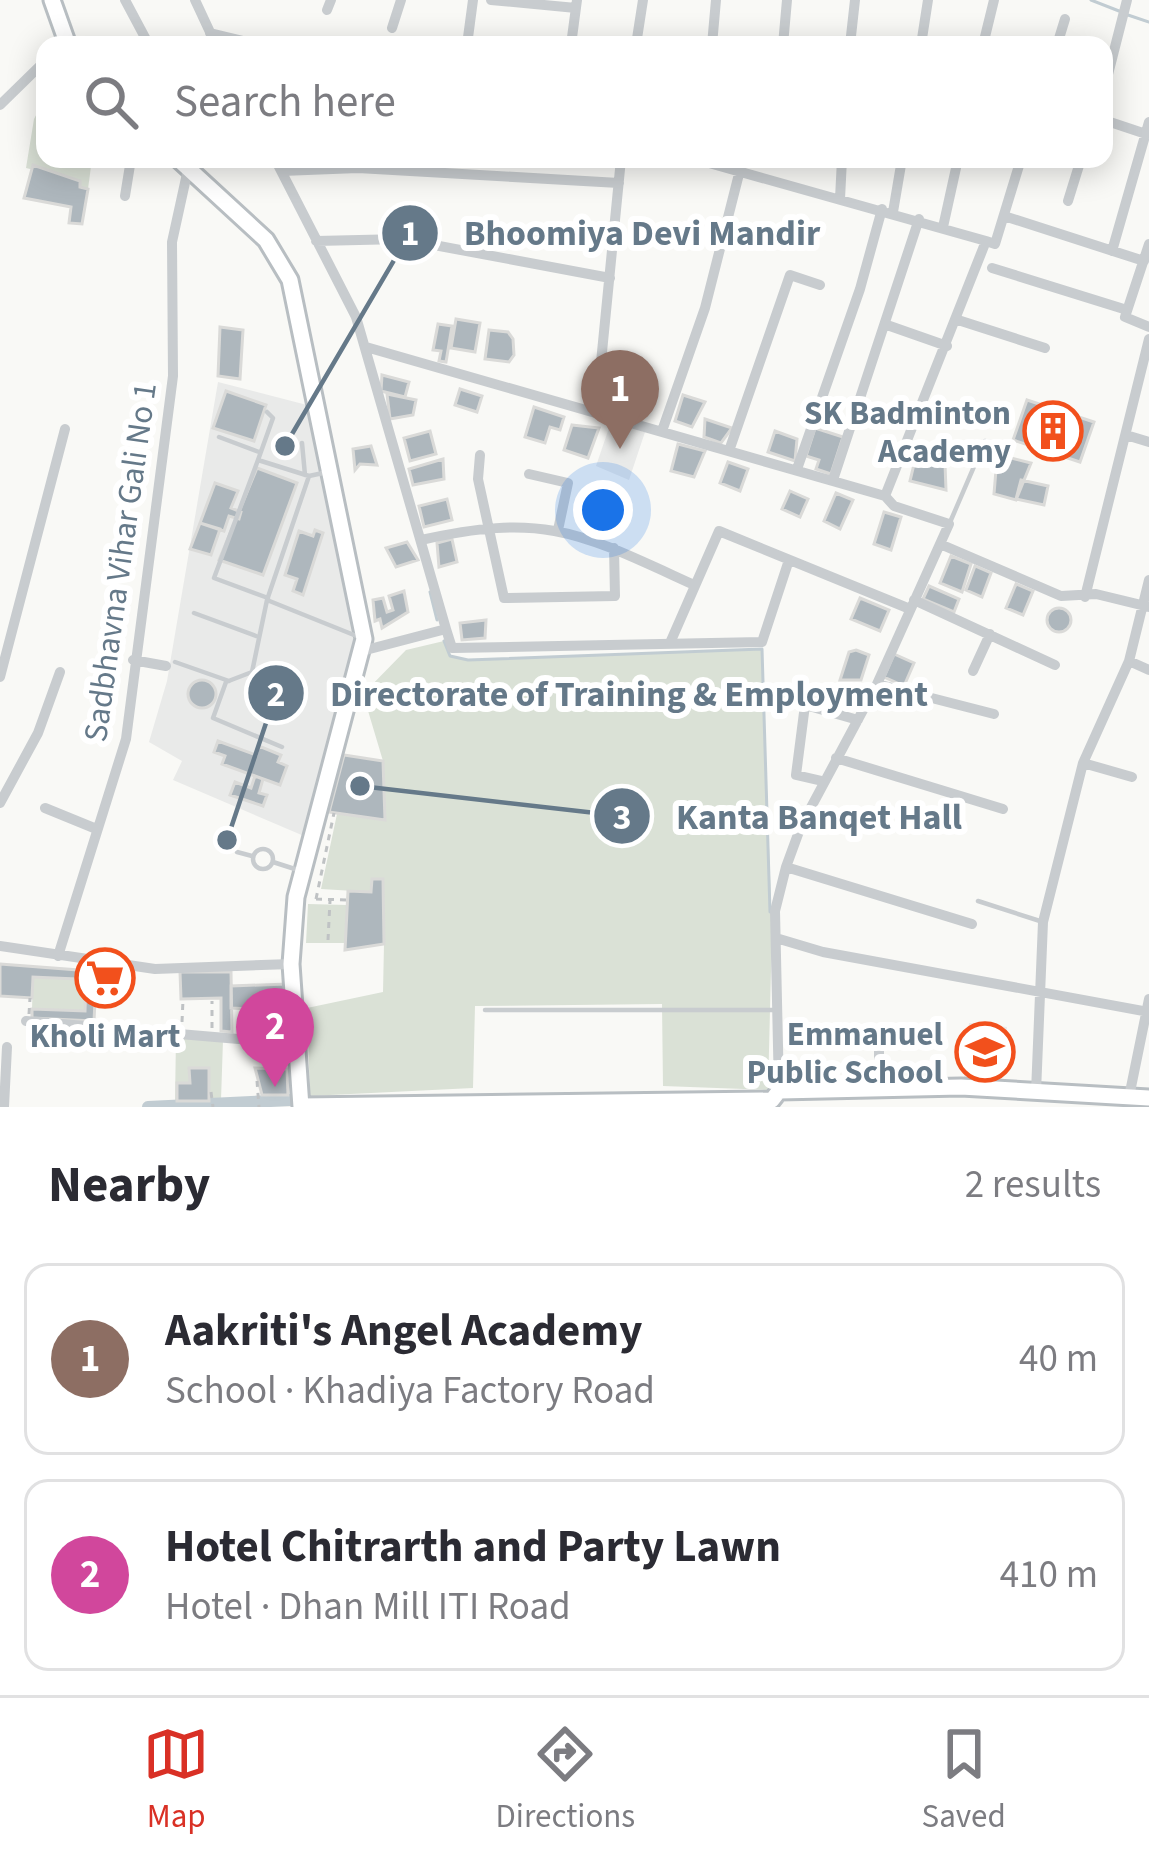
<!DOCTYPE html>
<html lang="en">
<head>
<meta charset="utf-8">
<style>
  body { margin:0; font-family:"Source Sans 3",sans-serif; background:#f7f7f7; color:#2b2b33 }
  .you { position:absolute; left:603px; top:510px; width:42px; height:42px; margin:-30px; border:9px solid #fff; border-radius:50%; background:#1a73e8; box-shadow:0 0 0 18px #1a73e833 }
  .badge { display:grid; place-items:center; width:78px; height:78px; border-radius:50%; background:#d93025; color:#fff; font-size:39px; font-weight:700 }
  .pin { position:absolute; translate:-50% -99px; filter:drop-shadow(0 3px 6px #0008) }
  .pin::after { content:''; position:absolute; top:63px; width:42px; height:36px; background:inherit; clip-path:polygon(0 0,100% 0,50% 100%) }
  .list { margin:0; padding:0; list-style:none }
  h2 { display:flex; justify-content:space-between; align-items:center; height:156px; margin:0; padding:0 48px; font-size:51px }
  h2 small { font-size:39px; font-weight:400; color:#7c7c81 }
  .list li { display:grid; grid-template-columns:78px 1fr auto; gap:36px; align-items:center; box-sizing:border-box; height:192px; margin:0 24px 24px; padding:0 24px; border:3px solid #e1e1e2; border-radius:24px }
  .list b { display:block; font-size:45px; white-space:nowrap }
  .list p { margin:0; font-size:39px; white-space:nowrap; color:#7c7c81 }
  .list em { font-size:39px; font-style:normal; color:#7c7c81 }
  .icon { flex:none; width:66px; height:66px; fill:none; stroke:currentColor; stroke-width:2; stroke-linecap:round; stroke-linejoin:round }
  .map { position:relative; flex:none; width:1149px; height:1107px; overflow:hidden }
  .search { position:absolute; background:#fff; box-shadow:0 6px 30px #0003; left:36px; right:36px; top:36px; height:132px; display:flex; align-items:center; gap:30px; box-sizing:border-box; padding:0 42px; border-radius:24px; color:#7c7c81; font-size:45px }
  .sheet { height:588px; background:#fff }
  nav { display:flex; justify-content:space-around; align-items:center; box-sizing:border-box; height:168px; border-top:3px solid #e1e1e2; background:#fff; font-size:33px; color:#7c7c81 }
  nav a { display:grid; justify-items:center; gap:6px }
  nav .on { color:#d93025 }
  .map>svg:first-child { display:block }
  .built { fill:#e9eae9 }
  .green { fill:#dae1d6 }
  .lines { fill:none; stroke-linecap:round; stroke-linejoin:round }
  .stream { stroke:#c1ccd2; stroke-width:3 }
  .canal { stroke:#c1ccd2; stroke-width:12 }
  .building { fill:#aeb7bd; stroke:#dadad8; stroke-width:3 }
  .secondary-casing { stroke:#b8bec2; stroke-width:21 }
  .path { stroke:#bfc2c4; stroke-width:3; stroke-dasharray:6 6; stroke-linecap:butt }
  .lane { stroke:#c8cccf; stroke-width:4.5 }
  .street { stroke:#c8cccf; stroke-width:10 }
  .secondary { stroke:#fff; stroke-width:15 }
  .labels { text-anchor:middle; stroke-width:12; stroke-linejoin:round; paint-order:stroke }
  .poi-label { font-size:33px; font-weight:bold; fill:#657989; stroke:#fff; text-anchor:end }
  .street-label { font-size:33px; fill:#657989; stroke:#fff }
  .leader { fill:none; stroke:#657989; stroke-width:4.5 }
  .callout-dot { fill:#657989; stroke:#fff; stroke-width:4.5 }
  .mark-label { font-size:36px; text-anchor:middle; font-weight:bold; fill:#fff }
  .callout-label { font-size:36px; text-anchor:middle; font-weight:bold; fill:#657989; stroke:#fff; stroke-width:12; stroke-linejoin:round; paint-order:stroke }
</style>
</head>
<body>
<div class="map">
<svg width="1149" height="1107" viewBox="0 0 1149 1107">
  <rect width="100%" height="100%" fill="#f9f9f6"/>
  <!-- built -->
  <path class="built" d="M 218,382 L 307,405 L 357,642 L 304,836 L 173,780 L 182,761 L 149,742 L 167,681 Z
    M 611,422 L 645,432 L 629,480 L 596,466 Z
    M 969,1023 L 1007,1027 L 1001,1080 L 964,1077 Z"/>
  <!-- green -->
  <path class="green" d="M 45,98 L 45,159 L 92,159 L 88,189 L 80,187 L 80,181 L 26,168 L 34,119 Z
    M 444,641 L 450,656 L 468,660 L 762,649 L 772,931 L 768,1090 L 663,1086 L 662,1004 L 475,1006 L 473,1088 L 310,1096 L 307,1008 L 383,992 L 384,944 L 372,879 L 371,892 L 321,889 L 337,814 L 385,820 L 383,761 L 363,694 L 406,650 Z
    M 308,904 L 347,905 L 346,943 L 306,943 Z
    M 33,977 L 86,980 L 85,1011 L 32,1009 Z
    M 176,1037 L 223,1040 L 221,1100 L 175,1101 Z"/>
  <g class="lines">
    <!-- stream -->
    <path class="stream" d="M 1091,0 L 1119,11
      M 1128,15 L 1149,22
      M 430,592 L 437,620
      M 444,641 L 450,656 L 468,660 L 762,649 L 770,912"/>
    <!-- canal -->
    <path class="canal" d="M 148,1107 L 291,1100"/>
  </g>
  <!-- building -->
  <path class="building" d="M 33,165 L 80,181 L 80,187 L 88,189 L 82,224 L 69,223 L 71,207 L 24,198 Z
    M 456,319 L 480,323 L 475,352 L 451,348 Z
    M 438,324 L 452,326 L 446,362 L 439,361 L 441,351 L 433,350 Z
    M 220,327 L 243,330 L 240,379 L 218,376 Z
    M 489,330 L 508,332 L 513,339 L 514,355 L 509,362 L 485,359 Z
    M 382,375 L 409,382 L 405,397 L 381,391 Z
    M 611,375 L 635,389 L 637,383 L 647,386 L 640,410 L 604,398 Z
    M 460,389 L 482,396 L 477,412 L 455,405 Z
    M 226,391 L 266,405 L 254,441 L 213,428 Z
    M 387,394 L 416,400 L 413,415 L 390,419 Z
    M 683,395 L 705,402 L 692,427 L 675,421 Z
    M 1027,400 L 1094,422 L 1080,462 L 1013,440 Z
    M 534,407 L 564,417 L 560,430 L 550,427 L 545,443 L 525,437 Z
    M 705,419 L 732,428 L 721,443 L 704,437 Z
    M 572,425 L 599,428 L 588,458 L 564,450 Z
    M 815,428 L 843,437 L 831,474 L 816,469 L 819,460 L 806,456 Z
    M 430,431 L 436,454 L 410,461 L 404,438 Z
    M 775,431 L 797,439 L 795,461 L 768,452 Z
    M 678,444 L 705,451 L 694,477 L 671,471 Z
    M 371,446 L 377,465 L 360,464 L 355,470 L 353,449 Z
    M 916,456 L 945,464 L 946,490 L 910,481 Z
    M 1007,457 L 1031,463 L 1016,500 L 994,494 L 997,458 Z
    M 443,459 L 444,479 L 413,485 L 409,469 Z
    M 728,462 L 748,469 L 740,491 L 720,483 Z
    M 257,468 L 297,483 L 263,575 L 219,560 Z
    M 1021,480 L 1048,486 L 1044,505 L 1016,499 Z
    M 215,483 L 238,491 L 231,508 L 241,512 L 239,519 L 229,516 L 224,531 L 200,523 Z
    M 790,491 L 808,499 L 800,517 L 782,509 Z
    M 836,493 L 853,500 L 840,529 L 824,521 Z
    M 447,499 L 452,520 L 424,527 L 419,506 Z
    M 884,512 L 901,517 L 891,550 L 874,544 Z
    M 200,523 L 220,529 L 211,555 L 190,549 Z
    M 315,530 L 323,533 L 303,595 L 293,591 L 297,579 L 285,575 L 299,531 L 313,536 Z
    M 452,539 L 457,562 L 439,567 L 437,543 Z
    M 407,542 L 418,560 L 396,567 L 386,548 Z
    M 951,556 L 971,564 L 962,592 L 940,583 Z
    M 975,566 L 991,573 L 982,597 L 966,590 Z
    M 1016,584 L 1033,591 L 1023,615 L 1006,608 Z
    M 929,586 L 959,599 L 954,612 L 923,599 Z
    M 404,591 L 408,612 L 382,628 L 380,619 L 375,621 L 373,600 L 383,598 L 387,612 L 393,610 L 389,596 Z
    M 860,598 L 889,610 L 880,631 L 851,619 Z
    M1047 620a12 12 0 1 1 24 0a12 12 0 1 1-24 0Z
    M 486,620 L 485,638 L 462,640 L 460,623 Z
    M 856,650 L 869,655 L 861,680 L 840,680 L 849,652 Z
    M 894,654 L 914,663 L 904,686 L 884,677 Z
    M188 694a14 14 0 1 1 28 0a14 14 0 1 1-28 0Z
    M 218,741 L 256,755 L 259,746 L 281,755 L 278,762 L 287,766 L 280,785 L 222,764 L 225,756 L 214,752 Z
    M 344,755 L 383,761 L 385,820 L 329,812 Z
    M 255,776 L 263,779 L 259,793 L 267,795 L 263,806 L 230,795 L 235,782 L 251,788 Z
    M 372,879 L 383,879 L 384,944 L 345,950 L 348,891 L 371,892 Z
    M 0,964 L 78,970 L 77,979 L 33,977 L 32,998 L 0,996 Z
    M 180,972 L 231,972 L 232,1032 L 221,1031 L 221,998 L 181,999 Z
    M 86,980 L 96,981 L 94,1021 L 32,1018 L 32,1009 L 85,1011 Z
    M 287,984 L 289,1011 L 231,1008 L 231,986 Z
    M 189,1068 L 209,1068 L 209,1101 L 177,1101 L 177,1083 L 190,1083 Z
    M 255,1068 L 287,1069 L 288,1095 L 262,1095 Z"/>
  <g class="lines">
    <!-- secondary casing -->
    <g class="secondary-casing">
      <path id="secondary" d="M 52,0 L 68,45
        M 178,159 L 266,240 L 290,280 L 364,639 L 296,897 L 291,964 L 301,1107
        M 301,1106 L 772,1100 L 779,1091 L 961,1087 L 1149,1098"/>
    </g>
    <!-- path -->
    <path class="path" d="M 316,899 L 334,813
      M 316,899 L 346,900
      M 328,940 L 330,901
      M 29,1014 L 30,998
      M 182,1022 L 183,1000
      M 212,1028 L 212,1001
      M 257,1081 L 259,1107
      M 211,1092 L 213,1107"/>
    <!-- lane -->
    <path class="lane" d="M 267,412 L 273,418 L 258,460 L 309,476 L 323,473
      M 219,437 L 259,452
      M 302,443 L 305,475
      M 258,460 L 214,578 L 268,598
      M 309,476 L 267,600 L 359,637
      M 951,520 L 985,441 L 1012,447
      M 267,600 L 252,672 L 226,682 L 213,718 L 282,747
      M 194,613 L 256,636
      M 175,662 L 229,681
      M253 859a10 10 0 1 1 20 0a10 10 0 1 1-20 0Z
      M 237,852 L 252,856
      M 273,862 L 301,871
      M 978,901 L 1043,922
      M 485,1010 L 777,1010"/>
    <!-- street -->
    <path class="street" d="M 125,0 L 149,45
      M 195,0 L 216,45
      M 491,0 L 576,8
      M 327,10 L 331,0
      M 392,28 L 401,0
      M 210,33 L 260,45
      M 467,45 L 473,0
      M 571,45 L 577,0
      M 636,45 L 643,0
      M 712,45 L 716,0
      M 783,45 L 787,0
      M 850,45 L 855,0
      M 921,45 L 928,0
      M 983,45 L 994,0
      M 1057,45 L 1065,19
      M 1104,90 L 1127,0
      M 0,105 L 45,61
      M 1104,120 L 1146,134
      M 275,159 L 356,317 L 446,629 L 362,651
      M 695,159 L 986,241 L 885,496
      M 282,171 L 358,168 L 619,183
      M 125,196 L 131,159
      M 840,199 L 842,159
      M 1068,201 L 1081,159
      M 893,212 L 902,159
      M 1004,216 L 1144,261
      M 943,227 L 958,159
      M 316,241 L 402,239 L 610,278
      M 986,241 L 995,244 L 1021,159
      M 1149,244 L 1125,317 L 1149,327
      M 1112,251 L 1149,122
      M 992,268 L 1127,310
      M 958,320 L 1045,348
      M 887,325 L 947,346
      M 366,347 L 885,496 L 894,506 L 949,524 L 940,544 L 1061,596 L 1096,594 L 1149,607
      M 596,413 L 621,159
      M 662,431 L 705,308 L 740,170
      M 1126,435 L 1149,442
      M 730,448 L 790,275 L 820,285
      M 480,455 L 478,479 L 504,598 L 615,596 L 614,548
      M 797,469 L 860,289 L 882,209
      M 529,474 L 568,483 L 558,530
      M 833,480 L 919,219
      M 421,540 C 546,512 580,533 692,584
      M 1085,597 L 1149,339
      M 914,600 L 1055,665
      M 446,629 L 452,648 L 762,642 L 788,563
      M 670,643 L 719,531 L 910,609
      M 133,660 L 166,666
      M 1129,661 L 1149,670
      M 973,671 L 990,634
      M 0,677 L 65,429
      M 877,684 L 994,714
      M 795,702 L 858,720
      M 805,705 L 796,775 L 822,781
      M 836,758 L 1003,809
      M 1083,763 L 1132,777
      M 0,803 L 38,733 L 60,672
      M 45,808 L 94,828
      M 786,867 L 972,924
      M 776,938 L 823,952 L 1149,1012
      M 0,946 L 155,969 L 291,964
      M 58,956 L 126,739 L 173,376 L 172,242 L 188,169
      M 26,1021 L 297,1044
      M 879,1031 L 879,1087
      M 779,1091 L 775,911 L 786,867 L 801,826 L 877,684 L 940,544
      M 1036,1092 L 1043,922 L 1083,763 L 1129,661 L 1149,580
      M 1129,1097 L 1149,999
      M 4,1107 L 7,1047"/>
    <!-- secondary -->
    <use href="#secondary" class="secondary"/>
  </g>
  <!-- icons -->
  <defs>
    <g id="building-ring" transform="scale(3)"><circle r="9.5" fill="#fff" stroke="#f2501c" stroke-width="1.5"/><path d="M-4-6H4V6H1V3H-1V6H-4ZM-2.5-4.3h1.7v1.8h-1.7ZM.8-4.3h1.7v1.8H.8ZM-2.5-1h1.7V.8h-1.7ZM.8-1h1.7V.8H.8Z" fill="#f2501c"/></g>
    <g id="supermarket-ring" transform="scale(3)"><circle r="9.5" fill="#fff" stroke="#f2501c" stroke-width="1.5"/><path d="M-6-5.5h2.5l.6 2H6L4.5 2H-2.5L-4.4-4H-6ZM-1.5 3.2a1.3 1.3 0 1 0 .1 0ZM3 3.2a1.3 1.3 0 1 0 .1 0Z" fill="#f2501c"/></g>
    <g id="school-ring" transform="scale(3)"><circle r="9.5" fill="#fff" stroke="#f2501c" stroke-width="1.5"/><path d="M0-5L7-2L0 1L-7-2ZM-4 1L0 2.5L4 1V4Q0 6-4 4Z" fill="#f2501c"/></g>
  </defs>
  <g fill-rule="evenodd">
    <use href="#building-ring" x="1053" y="431"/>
    <use href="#supermarket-ring" x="105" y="978"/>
    <use href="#school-ring" x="985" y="1052"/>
  </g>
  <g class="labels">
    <!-- poi labels -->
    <g class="poi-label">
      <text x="1011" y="424">SK Badminton<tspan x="1011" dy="38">Academy</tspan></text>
      <text x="943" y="1045">Emmanuel<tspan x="943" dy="38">Public School</tspan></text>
      <text x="105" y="1047" text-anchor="middle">Kholi Mart</text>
    </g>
    <!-- street labels -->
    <g class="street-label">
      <text transform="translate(119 562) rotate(-82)" y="12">Sadbhavna Vihar Gali No 1</text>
    </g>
  </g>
  <!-- callouts -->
  <path class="leader" d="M285 446L410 233M227 840L276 693M360 786L622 816"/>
  <g class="callout-dot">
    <circle cx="285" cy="446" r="12"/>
    <circle cx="227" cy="840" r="12"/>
    <circle cx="360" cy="786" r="12"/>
    <circle cx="410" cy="233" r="30"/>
    <circle cx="276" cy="693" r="30"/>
    <circle cx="622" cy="816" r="30"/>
  </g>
  <g class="mark-label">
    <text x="410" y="245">1</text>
    <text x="276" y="706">2</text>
    <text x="622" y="829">3</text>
  </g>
  <g class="callout-label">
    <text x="642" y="245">Bhoomiya Devi Mandir</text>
    <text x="629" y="706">Directorate of Training &amp; Employment</text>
    <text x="819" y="829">Kanta Banqet Hall</text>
  </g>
</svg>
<div class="you"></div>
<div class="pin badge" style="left:620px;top:449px;background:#8d6e63">1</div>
<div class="pin badge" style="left:275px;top:1087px;background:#d1479c">2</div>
<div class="search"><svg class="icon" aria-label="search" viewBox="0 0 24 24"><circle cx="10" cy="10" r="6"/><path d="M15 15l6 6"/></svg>Search here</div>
</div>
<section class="sheet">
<h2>Nearby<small>2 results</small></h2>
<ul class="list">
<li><span class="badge" style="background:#8d6e63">1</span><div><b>Aakriti's Angel Academy</b><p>School · Khadiya Factory Road</p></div><em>40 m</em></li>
<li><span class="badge" style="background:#d1479c">2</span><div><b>Hotel Chitrarth and Party Lawn</b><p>Hotel · Dhan Mill ITI Road</p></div><em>410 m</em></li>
</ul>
</section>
<nav>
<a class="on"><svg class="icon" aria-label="map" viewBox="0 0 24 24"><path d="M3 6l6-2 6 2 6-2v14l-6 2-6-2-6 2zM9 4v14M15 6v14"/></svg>Map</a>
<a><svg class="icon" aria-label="directions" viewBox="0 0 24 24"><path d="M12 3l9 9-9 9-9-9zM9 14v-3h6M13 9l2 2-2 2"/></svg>Directions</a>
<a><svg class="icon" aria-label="saved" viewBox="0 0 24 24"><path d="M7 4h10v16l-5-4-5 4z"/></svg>Saved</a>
</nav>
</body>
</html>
